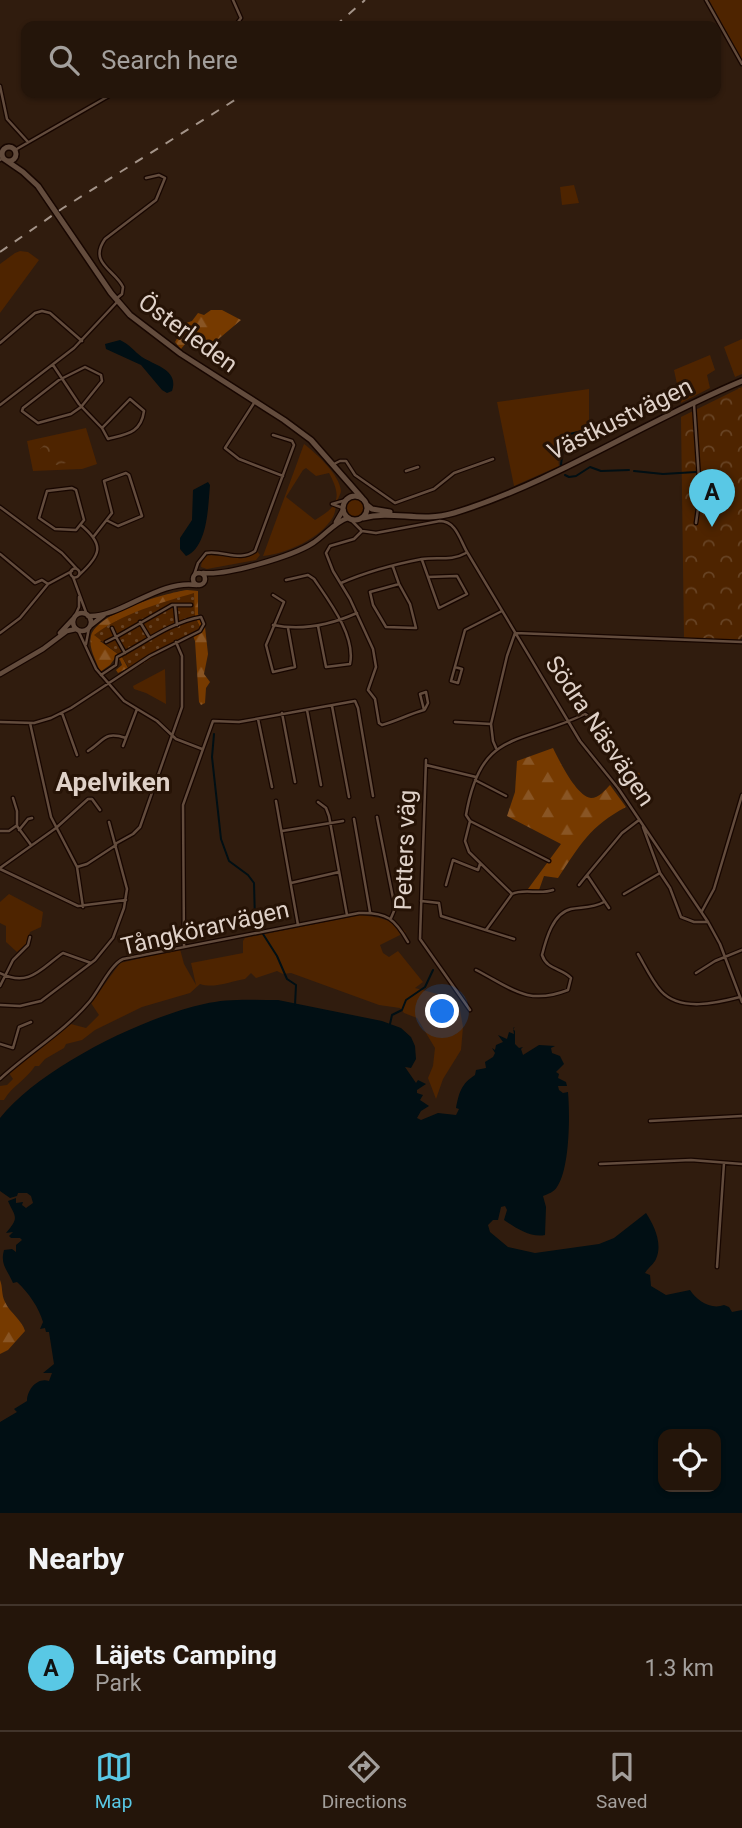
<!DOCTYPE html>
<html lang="en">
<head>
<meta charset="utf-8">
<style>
  body { margin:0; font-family:Roboto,sans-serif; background:#2c1e13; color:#f1f3f6 }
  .controls { position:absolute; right:21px; bottom:21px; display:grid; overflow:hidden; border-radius:14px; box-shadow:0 2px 5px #0004 }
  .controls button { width:63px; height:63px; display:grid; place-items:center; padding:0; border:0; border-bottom:2px solid #41342b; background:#24150a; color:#f1f3f6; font:35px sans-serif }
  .you { position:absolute; left:443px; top:1012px; width:24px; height:24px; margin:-18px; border:5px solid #fff; border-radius:50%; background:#1a73e8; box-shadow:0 0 0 10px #1a73e833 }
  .badge { display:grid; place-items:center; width:46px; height:46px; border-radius:50%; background:#59c8e5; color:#111; font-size:23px; font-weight:700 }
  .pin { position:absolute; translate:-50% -58px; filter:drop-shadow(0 2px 4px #0008) }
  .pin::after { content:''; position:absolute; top:37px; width:24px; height:21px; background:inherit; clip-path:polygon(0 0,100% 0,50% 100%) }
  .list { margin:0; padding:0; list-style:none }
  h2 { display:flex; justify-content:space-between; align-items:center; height:91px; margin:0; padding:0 28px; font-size:30px }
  h2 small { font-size:23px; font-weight:400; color:#a39f9c }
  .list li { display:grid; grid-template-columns:46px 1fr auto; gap:21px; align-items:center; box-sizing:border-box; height:126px; padding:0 28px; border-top:2px solid #41342b }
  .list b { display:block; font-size:26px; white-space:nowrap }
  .list p { margin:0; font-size:23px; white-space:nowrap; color:#a39f9c }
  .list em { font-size:23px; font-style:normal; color:#a39f9c }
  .icon { flex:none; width:38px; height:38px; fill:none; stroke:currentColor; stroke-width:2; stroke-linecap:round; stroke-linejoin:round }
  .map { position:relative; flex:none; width:742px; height:1513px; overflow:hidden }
  .search { position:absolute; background:#24150a; box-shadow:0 2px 5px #0004; left:21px; right:21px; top:21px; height:77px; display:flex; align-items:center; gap:18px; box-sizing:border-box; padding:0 24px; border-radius:14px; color:#a39f9c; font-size:26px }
  .sheet { height:217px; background:#24150a }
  nav { display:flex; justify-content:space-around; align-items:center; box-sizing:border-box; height:98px; border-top:2px solid #41342b; background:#24150a; font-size:19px; color:#a39f9c }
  nav a { display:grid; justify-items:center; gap:4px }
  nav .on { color:#59c8e5 }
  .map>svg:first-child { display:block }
  .grass { fill:#4e2400; fill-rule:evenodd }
  .forest { fill:url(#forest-firs) }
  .park { fill:url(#park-crowns) }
  .garden { fill:url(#garden-dots) }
  .water { fill:#010f14; fill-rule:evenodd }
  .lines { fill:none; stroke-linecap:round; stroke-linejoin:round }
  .stream { stroke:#010f14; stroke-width:2 }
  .minor-casing { stroke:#170600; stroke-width:5 }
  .tertiary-casing { stroke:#170600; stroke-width:7 }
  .secondary-casing { stroke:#170600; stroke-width:8 }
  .minor { stroke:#634c3d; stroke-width:2.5 }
  .tertiary { stroke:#634c3d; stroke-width:4.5 }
  .secondary { stroke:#634c3d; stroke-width:5 }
  .rail { stroke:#a49489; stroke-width:2; stroke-dasharray:9 9; stroke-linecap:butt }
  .labels { text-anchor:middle; stroke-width:6; stroke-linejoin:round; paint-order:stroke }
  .street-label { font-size:24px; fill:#dfd1c8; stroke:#261306 }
  .neighbourhood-label { font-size:26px; font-weight:bold; fill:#dfd1c8; stroke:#261306 }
</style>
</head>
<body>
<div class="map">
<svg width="742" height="1513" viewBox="0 0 742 1513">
  <defs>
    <pattern id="forest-firs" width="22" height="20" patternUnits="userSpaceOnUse" patternTransform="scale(1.75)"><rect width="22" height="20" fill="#763a00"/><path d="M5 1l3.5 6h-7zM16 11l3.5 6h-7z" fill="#895524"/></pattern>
    <pattern id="park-crowns" width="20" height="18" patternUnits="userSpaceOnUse" patternTransform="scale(1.75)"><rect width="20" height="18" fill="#4e2400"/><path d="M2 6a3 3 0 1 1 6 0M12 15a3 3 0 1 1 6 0" fill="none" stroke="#674324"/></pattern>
    <pattern id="garden-dots" width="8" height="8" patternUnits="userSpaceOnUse" patternTransform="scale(1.75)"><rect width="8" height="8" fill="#4e2400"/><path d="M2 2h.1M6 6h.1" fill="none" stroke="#674324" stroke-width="1.8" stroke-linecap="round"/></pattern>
  </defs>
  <rect width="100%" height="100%" fill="#301c0e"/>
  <!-- grass -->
  <path class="grass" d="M 709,0 L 742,0 L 742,60 Z
    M 574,185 L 579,203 L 562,205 L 560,187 Z
    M 20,251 L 28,252 L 39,260 L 0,313 L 0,264 L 15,253 Z
    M 742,339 L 742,374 L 735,377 L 724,347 Z
    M 710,355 L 715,370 L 707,375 L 710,388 L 681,403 L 674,370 Z
    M 589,389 L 589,424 L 582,430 L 569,433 C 561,443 557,453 559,466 L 514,486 L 497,402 Z
    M 86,428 L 97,464 L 82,469 L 33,471 L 27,441 Z
    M 304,444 C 316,453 340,475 341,491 C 341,493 338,499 337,501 C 335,506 336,512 333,517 C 321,538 286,554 263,556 ZM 306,468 L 316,476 L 329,473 C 342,497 339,506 315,520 L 286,497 L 303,470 Z
    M345 508a10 10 0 1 1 20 0a10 10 0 1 1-20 0Z
    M 257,551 L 260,555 L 256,560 L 207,569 L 201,567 L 202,560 L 208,555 C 225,555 244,564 257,551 Z
    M 165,669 L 166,704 L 146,693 L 134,689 L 133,686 Z
    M 628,771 L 640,773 L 635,792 L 621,787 Z
    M 9,894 L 43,912 L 41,927 L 30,932 L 27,943 L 17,952 L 6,942 L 6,926 L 0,923 L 0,902 Z
    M 360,915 C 377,917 393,919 406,932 L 380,945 L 383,953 L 389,957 L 398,951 L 423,982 L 415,988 L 445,996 L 460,1010 L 463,1027 L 461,1050 L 443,1079 L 436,1099 L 428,1078 L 433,1066 L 435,1048 L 417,1018 L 404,1013 L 400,1008 L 379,1005 L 291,973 L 283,974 L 277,971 L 256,978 L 251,973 L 245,979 C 231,981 214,989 200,984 L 190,993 L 142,1007 L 95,1030 L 82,1040 L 66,1044 L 64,1048 L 45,1059 L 39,1066 L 35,1066 C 27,1079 12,1086 4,1100 L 0,1100 L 0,1086 L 7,1085 L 13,1079 L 9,1073 L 71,1024 L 86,1028 L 99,1015 L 91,1003 L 120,963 L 180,949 L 184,964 L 196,985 L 191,963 L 243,953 L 243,941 L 245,938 Z"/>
  <!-- forest -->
  <path class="forest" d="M 211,310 L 222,310 L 241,320 L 209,347 L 194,333 L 181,349 L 175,342 L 186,323 L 192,321 L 198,313 L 204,315 Z
    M 187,590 L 198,591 L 198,614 L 205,627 L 208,654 L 204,674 L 210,682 L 206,688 L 205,703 L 201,705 L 199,702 L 195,641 L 192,633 L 201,629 L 195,617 L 100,641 L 122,657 L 128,668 L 118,673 L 116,670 L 122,665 L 120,660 L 115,658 L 110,665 L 100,672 C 97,661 88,649 91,636 C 97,613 165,593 187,590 Z
    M 553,748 C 559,760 576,796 591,798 C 599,798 605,790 610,785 L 626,807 C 590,826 580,845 558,878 L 544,876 L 539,890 L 528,889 L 561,844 L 507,816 L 515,792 L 517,761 Z
    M 0,1280 C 3,1287 1,1294 5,1302 C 10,1313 22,1320 25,1331 L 8,1350 L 0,1354 Z"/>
  <!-- park -->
  <path class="park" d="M 742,387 L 742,637 L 739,641 L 684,638 L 681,417 Z
    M 46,443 L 56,448 L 69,448 L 66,463 L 56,465 L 40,449 Z"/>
  <!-- garden -->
  <path class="garden" d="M 194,593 L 195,617 L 201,629 L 192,633 L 194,637 L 172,646 L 131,671 L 122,657 L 94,635 C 123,613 160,603 194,593 Z"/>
  <!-- water -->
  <path class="water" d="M 120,340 C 129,344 134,351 142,357 C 156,366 179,370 172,391 L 167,393 L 162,390 L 141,365 L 106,349 L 105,344 Z
    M 208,482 L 210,485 C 208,506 208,547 186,556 L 180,549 L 180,538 L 192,520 L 193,490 Z
    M 278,1000 L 382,1021 L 401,1028 L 411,1037 L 415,1046 L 416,1059 L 411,1068 L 405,1067 L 416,1083 L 418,1080 L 426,1084 L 417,1090 L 417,1093 L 423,1095 L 420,1100 L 429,1106 L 421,1111 L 417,1118 L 421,1120 L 438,1113 L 456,1115 L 459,1109 L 456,1108 C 459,1093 461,1084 475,1075 L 476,1070 L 486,1068 L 485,1062 L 493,1057 L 495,1053 L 492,1048 L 495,1050 L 496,1045 L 503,1042 L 498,1035 L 507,1039 L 509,1032 L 514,1034 L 513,1028 L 515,1027 L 513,1029 L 515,1031 L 515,1044 L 519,1048 L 523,1047 L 521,1049 L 523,1055 L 539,1045 L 555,1046 L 551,1048 L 552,1053 L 560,1056 L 564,1064 L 556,1072 L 559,1074 L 558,1078 L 566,1082 L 567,1086 L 558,1086 L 559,1090 L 563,1093 L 568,1092 C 570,1115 570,1168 557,1187 C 554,1192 548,1194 543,1196 L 546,1207 L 545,1235 C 531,1238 516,1228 504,1220 L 507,1210 L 505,1206 L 501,1207 L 498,1220 L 493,1220 L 488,1225 L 490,1232 L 508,1247 L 535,1253 L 599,1244 L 614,1238 L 646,1213 C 654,1225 663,1244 656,1259 C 654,1264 648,1268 645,1273 L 650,1275 L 651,1286 L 666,1295 L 690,1290 C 697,1301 711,1310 724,1305 L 729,1307 L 732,1312 L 742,1310 L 742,1513 L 0,1513 L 0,1422 L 17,1412 L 14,1409 L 27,1401 C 27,1390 37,1377 49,1381 L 52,1373 L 43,1373 L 54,1364 L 49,1332 L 46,1332 L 45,1328 L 40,1329 L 43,1322 C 39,1308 29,1293 17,1282 L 13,1283 C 7,1269 0,1265 4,1250 L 12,1249 L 16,1252 L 16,1245 L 22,1240 L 20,1238 L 11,1238 L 9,1236 L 13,1232 L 6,1233 C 20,1217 15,1217 8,1201 L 16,1198 L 16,1203 L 23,1202 L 22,1205 L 26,1208 L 33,1203 L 31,1196 L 27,1193 L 18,1193 L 17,1196 L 10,1198 L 0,1191 L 0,1118 C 40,1068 141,1018 204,1004 C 228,998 254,1000 278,1000 ZM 663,1434 L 716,1434 L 716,1487 L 663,1487 Z"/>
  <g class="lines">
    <!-- stream -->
    <path class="stream" d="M 561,465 L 563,447 L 570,434 L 587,430
      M 634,471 L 663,474 L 696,472
      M 565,475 L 569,477 L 576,476 L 590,467 L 601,471 L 629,470
      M 214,734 L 212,757 L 221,839 L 229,861 L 248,875 L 254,883 L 255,921 L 260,930
      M 263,934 L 277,956 L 287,979 L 296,985 L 295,1005
      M 390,1024 L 392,1015 L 402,1010 L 406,1000 L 425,987 L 433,970"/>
    <!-- minor casing -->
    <g class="minor-casing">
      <path id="minor" d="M 233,0 L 241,18 L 235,26
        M 706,0 L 742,64
        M 0,86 L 7,119 L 28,142
        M 15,150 L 114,93
        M 0,160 L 3,158
        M 116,299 L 122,294 L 123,287 C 115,270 88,263 105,239 L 156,200 L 165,178 L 159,175 L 146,178
        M 0,343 L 35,313 L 42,311 L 50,313 L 82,341
        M 53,365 L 79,404 L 102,428 L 130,399 L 144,411 C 141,433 127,434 108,439 L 102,428
        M 85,367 L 101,375 L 102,381 L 81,407 L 71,414 L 38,423 L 22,411 L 23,408 L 59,380 Z
        M 254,403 L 225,448 L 239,459 L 283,476
        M 694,404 L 700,494 L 696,523
        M 0,405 L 74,348 L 118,301
        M 334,464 L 340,461 L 346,461 L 355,475 L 395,503 L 434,489 L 454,473 L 493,459
        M 406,471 L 418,467
        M 72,488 L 76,490 L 84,520 L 76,530 L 55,529 L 39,518 L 47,491 Z
        M 332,504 L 346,500
        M 332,504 L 343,508
        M 0,507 L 62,553 L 77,569
        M 351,520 L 361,530
        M 362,531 L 376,533 L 440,521 C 456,521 460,540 467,552 L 580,741 L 618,788 L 708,922 L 720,944 L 742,1002
        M 362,531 L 354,539 L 330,546 L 326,553 L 333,571 L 350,599 L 373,649 L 376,667 L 368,690 L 375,699 L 379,723 L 382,725 C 397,721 409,714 424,710 L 425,709 L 428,703 L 426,692 L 420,694 L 424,710
        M 94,536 L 112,513 L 104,481 L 126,473 L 129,475 L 142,516 L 118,526 L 108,521
        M 0,554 L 35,583 L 42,580 L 48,584
        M 422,560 L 439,608 L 467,594 L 457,576 L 428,577
        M 393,567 L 399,584 L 410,604 L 416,628 L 386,627 L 373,605 L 370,592 L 399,584
        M70.5 573a4.5 4.5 0 1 1 9 0a4.5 4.5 0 1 1-9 0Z
        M 79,575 C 101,555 105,545 81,525
        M 194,575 L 198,563 L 206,553 C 223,550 240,562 255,551 L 294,445 L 292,441 L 273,435
        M 73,577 L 87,615
        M 286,580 L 308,575 L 314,579 C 329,601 356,636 350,664 L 326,667 L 318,626
        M 341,583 C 366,572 396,564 422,559 C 438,557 452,561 466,553
        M 273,595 L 284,602 L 266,645 L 273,672 L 295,667 L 288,628
        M 175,605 L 177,625
        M 75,616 L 79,607 L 79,597
        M 140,622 L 149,637
        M 273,625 C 302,631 330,625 357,613
        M 78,630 L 96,669 L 124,701 L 157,721 L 176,739 L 202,749
        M 0,633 L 20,618 L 48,584 L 72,571
        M 106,642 L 116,637 L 112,628
        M 86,644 L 89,628
        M 125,653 L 116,637 L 172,605 L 191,605
        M 455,667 L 462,669 L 458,683 L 451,681 L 465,630 L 502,611
        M 332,706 L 349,797
        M 307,710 L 321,785
        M 62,713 L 77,755
        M 282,713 L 295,782
        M 258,719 L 272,787
        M 0,722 L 34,723 L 51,718 L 71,708 L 150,656 L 200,631 L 204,624 L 201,617 C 171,622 144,643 117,657 L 116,665 L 101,675
        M 455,722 L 491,724 L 493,741 L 496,748
        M 30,723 L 51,817 L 77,867 L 83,907
        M 491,724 L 507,656 L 515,633 L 742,642
        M 123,746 L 137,709
        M 88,751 C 105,740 104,731 126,738
        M 426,760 L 420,939 L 470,1010
        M 426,765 L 476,777
        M 475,780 L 506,796
        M 13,798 L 17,811 L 17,826 L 31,845
        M 276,801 L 298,925
        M 318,802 L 326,808 L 329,816 L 347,915
        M 377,817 L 394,903 L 394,911 L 391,918
        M 354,819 L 370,912
        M 470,821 L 549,861
        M 19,830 L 28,819 L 32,818
        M 0,831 L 9,831 L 16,826
        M 282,831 L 343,821
        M 115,844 L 133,834 L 140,827 L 182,707 L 182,656 L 176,642
        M 77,867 L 87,864 L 116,845
        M 0,868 L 56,828 L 88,799 L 92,799 L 100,810
        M 0,869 L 78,906 L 126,900
        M 660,873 L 670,888 L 681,917 L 694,922 L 708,922
        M 291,883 L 339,872
        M 446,885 L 453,860 L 478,870 L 480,864
        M 579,885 L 587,875
        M 553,890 C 539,895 524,888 512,894 L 469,852 L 465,841 L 470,821 L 466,815 C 481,728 519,746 585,714 C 594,718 611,747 620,757
        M 624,894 L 660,873 L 643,827
        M 421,901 L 439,903 L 441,916 L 514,939
        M 609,908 L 587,875 L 622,833 L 639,820
        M 702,911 L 714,889 L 742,795
        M 486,930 L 512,894
        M 184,946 L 183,805 L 213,721 L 239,722 L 355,701 L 358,708 L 373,796
        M 638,954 C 645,966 652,981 661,991 C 680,1012 717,1003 740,997
        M 476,970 C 511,988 527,1006 568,990 L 571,978 C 562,968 547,970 542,955 C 546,939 553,913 571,909 C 583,907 593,908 604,902
        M 0,973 C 30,988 41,968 63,953 L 91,963
        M 696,973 L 715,961 L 742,950
        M 0,986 L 13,960 L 28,945 L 30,937
        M 0,1005 L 20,1006 L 41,1001 L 95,960 L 113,938 L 124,908 L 127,889 L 109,822
        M 0,1044 L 13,1048 L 19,1027 L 31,1022
        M 0,1079 C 29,1052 64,1032 90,1001 C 99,990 111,964 123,959 L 359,913 C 387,912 395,919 408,942
        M 650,1121 L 742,1116
        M 600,1164 L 691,1160 L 742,1164
        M 717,1267 L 724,1163"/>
    </g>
    <!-- tertiary casing -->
    <g class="tertiary-casing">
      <path id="tertiary" d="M 336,522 L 343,510
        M193 579a6 6 0 1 1 12 0a6 6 0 1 1-12 0Z
        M 203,573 C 226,576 293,556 313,543 C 324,536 336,521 348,518
        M73 622a9 9 0 1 1 18 0a9 9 0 1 1-18 0Z
        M 88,616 C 121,618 158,579 197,585
        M 90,626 L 104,615
        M 60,633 L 73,619
        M 0,674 L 43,649 L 67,631 L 76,629"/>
    </g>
    <!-- secondary casing -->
    <g class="secondary-casing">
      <path id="secondary" d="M2 154a7 7 0 1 1 14 0a7 7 0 1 1-14 0Z
        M 7,161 L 23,172 L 38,186 L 111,293 L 130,315 L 181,354 L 284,420 L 311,440 L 362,498
        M343 508a12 12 0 1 1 24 0a12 12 0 1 1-24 0Z
        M 367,505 L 372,509 L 390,512
        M 363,518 C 393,510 421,523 454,513 C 555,482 645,421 742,381"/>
    </g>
    <!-- minor -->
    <use href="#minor" class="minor"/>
    <!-- tertiary -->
    <use href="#tertiary" class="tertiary"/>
    <!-- secondary -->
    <use href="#secondary" class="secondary"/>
    <!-- rail -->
    <path class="rail" d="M 335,26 L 365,0
      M 0,252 L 63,208 L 246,93"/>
  </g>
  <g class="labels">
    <!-- street labels -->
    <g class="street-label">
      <text transform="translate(188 333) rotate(36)" y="8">Österleden</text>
      <text transform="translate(620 419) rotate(-26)" y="8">Västkustvägen</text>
      <text transform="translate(600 731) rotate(56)" y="8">Södra Näsvägen</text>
      <text transform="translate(405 850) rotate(-88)" y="8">Petters väg</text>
      <text transform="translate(205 928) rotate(-13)" y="8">Tångkörarvägen</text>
    </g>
    <!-- neighbourhood labels -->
    <g class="neighbourhood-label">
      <text x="113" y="791">Apelviken</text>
    </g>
  </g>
</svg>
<div class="controls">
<button><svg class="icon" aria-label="locate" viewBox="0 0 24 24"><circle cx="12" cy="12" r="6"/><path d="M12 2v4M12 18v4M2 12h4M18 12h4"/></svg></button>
</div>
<div class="you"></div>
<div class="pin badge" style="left:712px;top:527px">A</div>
<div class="search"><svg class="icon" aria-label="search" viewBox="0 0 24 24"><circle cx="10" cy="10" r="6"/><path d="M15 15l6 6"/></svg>Search here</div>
</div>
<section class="sheet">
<h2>Nearby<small></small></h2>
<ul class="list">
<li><span class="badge">A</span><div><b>Läjets Camping</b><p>Park</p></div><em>1.3 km</em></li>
</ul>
</section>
<nav>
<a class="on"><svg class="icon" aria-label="map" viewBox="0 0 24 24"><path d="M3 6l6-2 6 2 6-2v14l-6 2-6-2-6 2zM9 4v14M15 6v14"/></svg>Map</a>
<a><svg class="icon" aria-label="directions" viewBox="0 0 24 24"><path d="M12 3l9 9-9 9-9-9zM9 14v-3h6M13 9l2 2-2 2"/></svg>Directions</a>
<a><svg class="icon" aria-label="saved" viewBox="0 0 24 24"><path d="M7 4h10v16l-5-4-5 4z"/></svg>Saved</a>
</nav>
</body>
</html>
